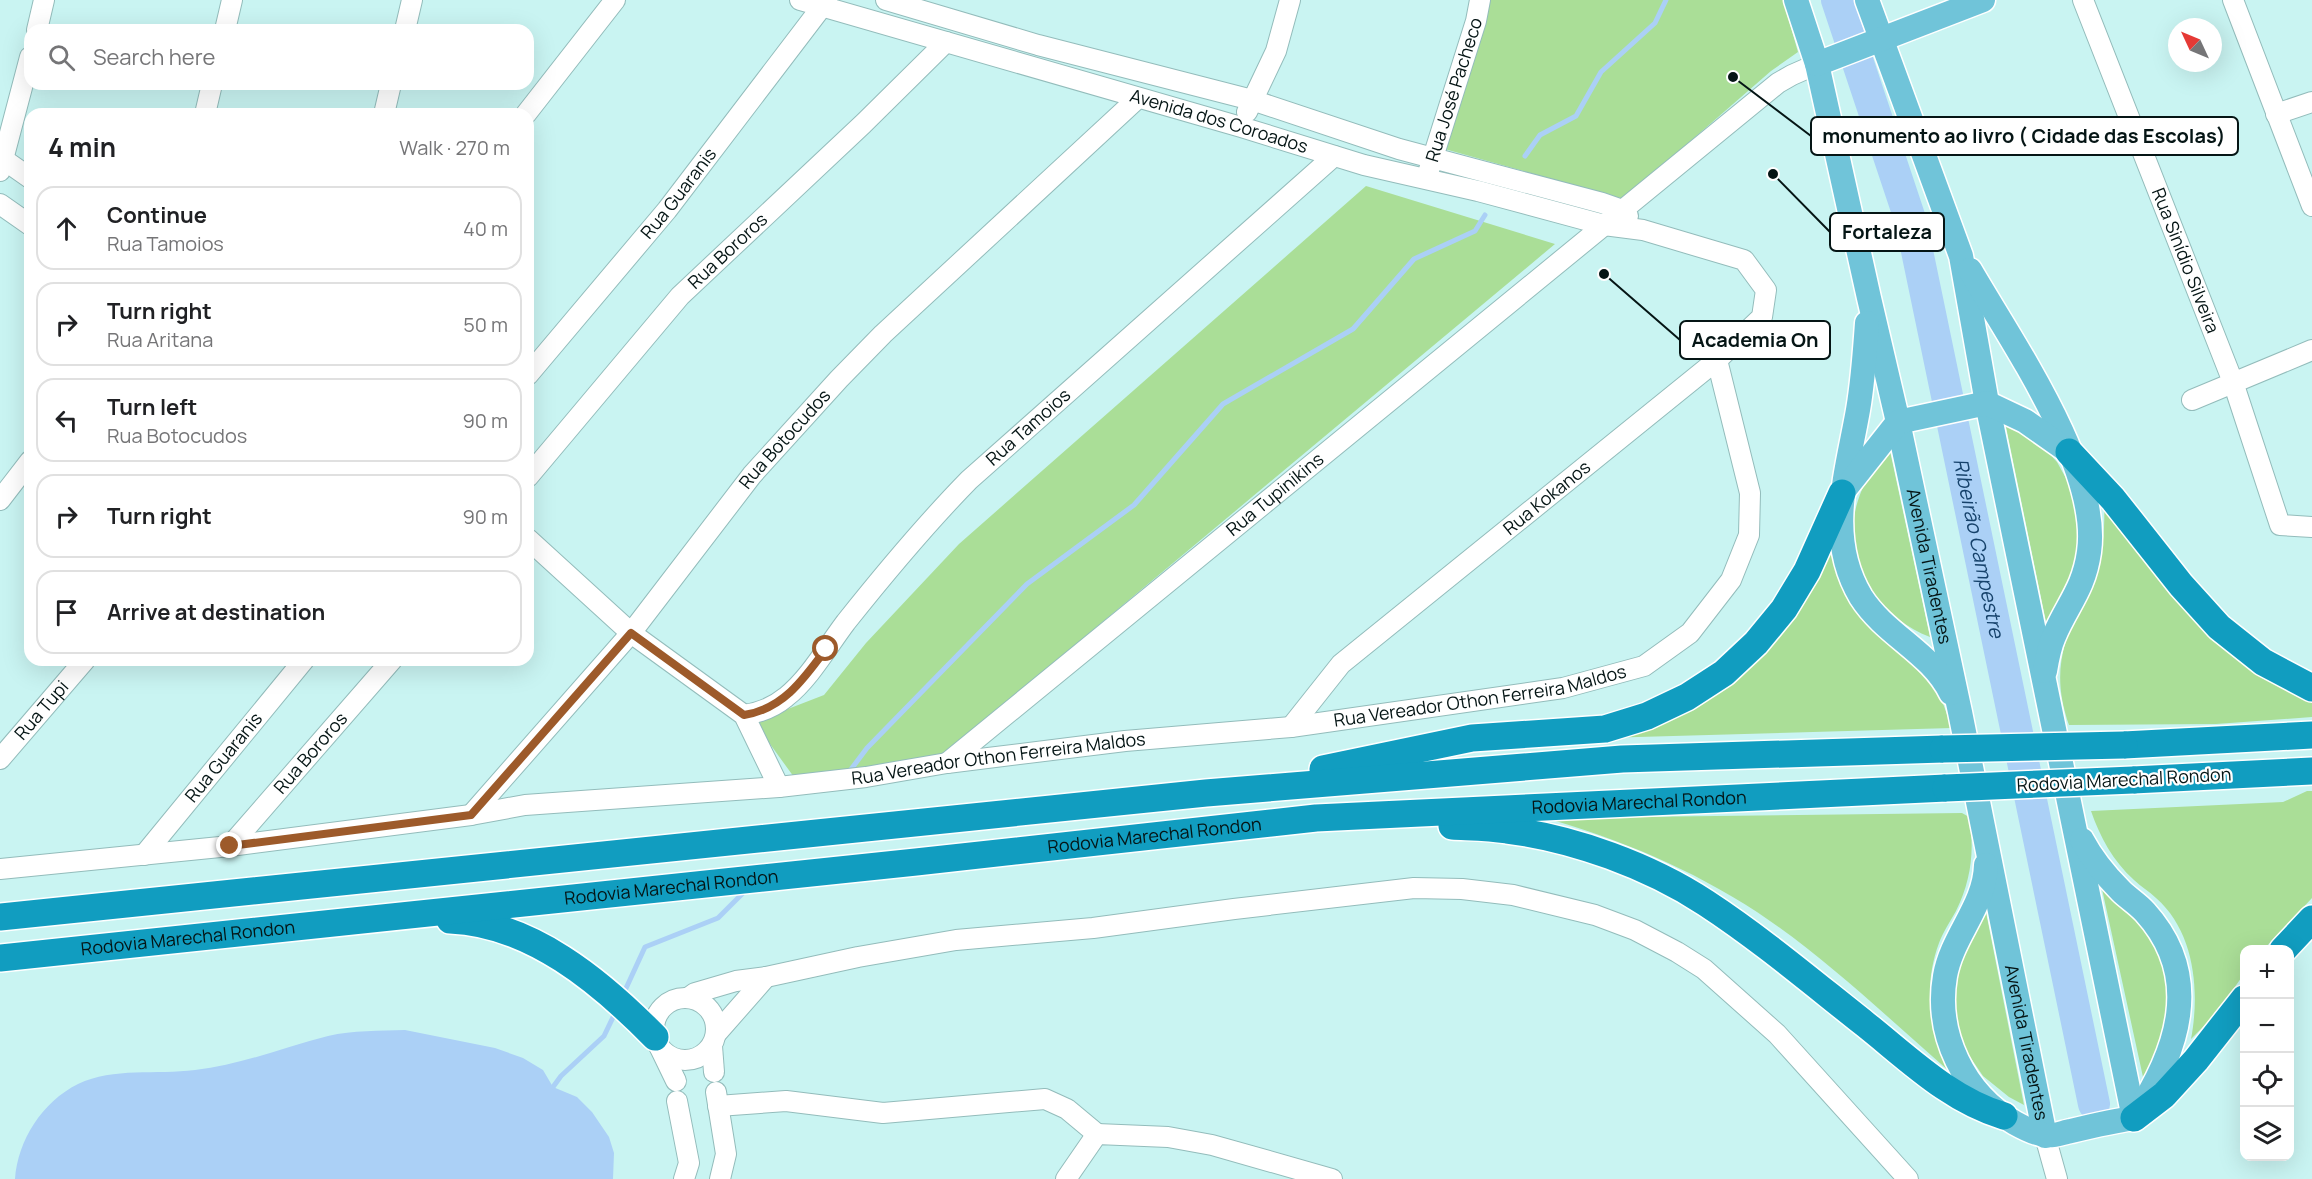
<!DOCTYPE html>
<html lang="en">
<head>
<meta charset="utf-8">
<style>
  body { margin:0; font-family:Manrope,sans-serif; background:#f6f6f6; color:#202124 }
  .controls { position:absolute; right:18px; bottom:18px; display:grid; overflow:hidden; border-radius:12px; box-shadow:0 6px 24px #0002 }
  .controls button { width:54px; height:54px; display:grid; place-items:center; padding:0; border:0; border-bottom:2px solid #e0e0e0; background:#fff; color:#202124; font:30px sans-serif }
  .compass { position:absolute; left:2168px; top:18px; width:54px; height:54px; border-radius:50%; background:#fff; box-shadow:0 6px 24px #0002; rotate:314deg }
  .stop { position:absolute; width:18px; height:18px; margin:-14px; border:4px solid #9d5a2a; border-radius:50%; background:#fff }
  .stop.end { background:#9d5a2a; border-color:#fff; box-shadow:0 2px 6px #0008 }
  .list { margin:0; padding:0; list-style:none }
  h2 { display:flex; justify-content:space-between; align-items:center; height:78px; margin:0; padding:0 24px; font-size:26px }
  h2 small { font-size:20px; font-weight:400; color:#757577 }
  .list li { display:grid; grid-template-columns:39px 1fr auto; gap:18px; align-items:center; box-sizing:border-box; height:84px; margin:0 12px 12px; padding:0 12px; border:2px solid #e0e0e0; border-radius:18px }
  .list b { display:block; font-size:22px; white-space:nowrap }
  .list p { margin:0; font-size:20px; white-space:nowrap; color:#757577 }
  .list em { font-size:20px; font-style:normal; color:#757577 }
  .icon { flex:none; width:33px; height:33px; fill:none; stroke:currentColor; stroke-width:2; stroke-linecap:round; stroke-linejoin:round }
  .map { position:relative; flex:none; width:2312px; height:1179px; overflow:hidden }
  .search { position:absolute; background:#fff; box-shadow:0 6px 24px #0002; left:24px; top:24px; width:510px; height:66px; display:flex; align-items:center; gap:15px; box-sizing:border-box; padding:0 21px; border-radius:18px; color:#757577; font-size:22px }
  .panel { position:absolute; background:#fff; box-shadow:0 6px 24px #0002; left:24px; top:108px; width:510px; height:558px; border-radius:18px }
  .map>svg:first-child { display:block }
  .green { fill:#aade97 }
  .water { fill:#abd0f6 }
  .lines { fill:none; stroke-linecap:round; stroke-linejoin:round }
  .stream { stroke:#abd0f6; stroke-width:5 }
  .river { stroke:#abd0f6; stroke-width:32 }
  .minor-casing { stroke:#93bcbb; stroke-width:22 }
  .major-casing { stroke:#fff; stroke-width:27 }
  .highway-casing { stroke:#fff; stroke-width:30 }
  .minor { stroke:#fff; stroke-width:20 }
  .major { stroke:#70c4d9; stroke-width:24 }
  .highway { stroke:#119dc0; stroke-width:27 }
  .highway-bridge-casing { stroke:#fff; stroke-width:30; stroke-linecap:butt }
  .highway-bridge { stroke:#119dc0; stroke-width:27 }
  .route { stroke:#9d5a2a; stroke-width:8 }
  .labels { text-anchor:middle; stroke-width:4.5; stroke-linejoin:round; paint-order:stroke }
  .street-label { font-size:18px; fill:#051515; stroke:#fff }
  .water-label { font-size:20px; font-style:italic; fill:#16426b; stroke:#fff }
  .leader { fill:none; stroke:#051515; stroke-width:2 }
  .callout-dot { fill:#051515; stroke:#fff; stroke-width:2 }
  .callout { fill:#fff; stroke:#051515; stroke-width:2 }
  .callout-label { font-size:20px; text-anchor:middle; font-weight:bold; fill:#051515 }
</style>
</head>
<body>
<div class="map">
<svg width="2312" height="1179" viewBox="0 0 2312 1179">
  <rect width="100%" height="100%" fill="#c9f4f2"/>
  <!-- green -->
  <path class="green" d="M 1484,0 L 1783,0 L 1798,52 L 1771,71 L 1624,199 L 1441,148 Z
    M 1366,186 L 1555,244 L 942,756 L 799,784 L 754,722 L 824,695 L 866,643 L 959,544 Z
    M 2005,422 L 2046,450 L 2057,462 L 2073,491 L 2078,506 L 2079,559 L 2058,608 L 2046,622 Z
    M 1890,451 L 1930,637 C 1871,613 1836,555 1861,492 C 1867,476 1879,464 1890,451 Z
    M 2104,499 L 2164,586 L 2200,626 L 2220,645 L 2312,701 L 2312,717 L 2216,724 L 2069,725 C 2053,679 2060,648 2080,605 C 2086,593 2094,581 2098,568 C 2104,545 2105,522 2104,499 Z
    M 1828,538 L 1837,576 L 1856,610 L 1923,670 L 1941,698 L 1952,728 L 1602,738 L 1681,713 Z
    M 2307,791 L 2312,791 L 2312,898 L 2264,949 L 2244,950 L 2244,974 L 2215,1015 L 2191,1039 C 2200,992 2195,932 2156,898 C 2149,891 2141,887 2134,880 C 2113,861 2100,837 2091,811 L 2283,802 Z
    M 1962,813 L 1969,817 C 1975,850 1971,881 1956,911 C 1950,922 1943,932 1939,943 C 1923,986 1929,1032 1950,1072 C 1887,1017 1826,958 1757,912 C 1691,869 1620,839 1545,818 Z
    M 2102,889 L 2117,898 L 2143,921 L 2167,968 L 2170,1017 L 2153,1063 L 2143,1077 Z
    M 1986,912 L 2024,1105 L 2009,1097 L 1983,1076 L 1964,1048 L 1958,1033 L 1953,984 L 1976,924 Z"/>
  <!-- water -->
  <path class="water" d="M 405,1030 L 495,1048 L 523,1058 L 543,1070 L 553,1087 L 577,1097 L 592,1112 L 609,1137 L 614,1153 L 613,1179 L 15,1179 C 18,1140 42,1102 78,1084 C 114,1067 156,1075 195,1070 C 241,1065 284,1047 328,1036 C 353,1030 380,1031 405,1030 Z"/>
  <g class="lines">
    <!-- stream -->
    <path class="stream" d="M 1525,156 L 1540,135 L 1576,116 L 1601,72 L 1655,23 L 1666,0
      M 849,772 L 867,748 L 1027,584 L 1134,505 L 1223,404 L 1353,329 L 1414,259 L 1475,231 L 1485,215
      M 622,997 L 645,947 L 718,918 L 742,894
      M 553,1087 L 561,1076 L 604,1036 L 616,1011"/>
    <!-- river -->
    <path class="river" id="s1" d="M 1837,0 L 1911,222 L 2094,1104"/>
    <!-- minor casing -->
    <g class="minor-casing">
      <g id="minor">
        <path id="s2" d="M 800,0 L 1241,127 L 1364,165 L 1478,191 L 1604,225 L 1643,230 L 1744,260 L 1766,290 L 1762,317 L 1717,360 L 1341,664 L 1291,727"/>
        <path d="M 886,0 L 1038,45 L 1252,100 L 1399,149 L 1602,203 L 1622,210 L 1628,216"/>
        <path id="s3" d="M 2083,0 L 2233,382 L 2280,525 L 2312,527"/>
        <path d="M 2233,0 L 2312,206"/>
        <path d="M 37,30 L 44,0"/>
        <path d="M 225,30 L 232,0"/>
        <path d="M 405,30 L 412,0"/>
        <path d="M 1247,112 L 1276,51 L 1290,0"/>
        <path d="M 205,114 L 212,84"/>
        <path d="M 384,114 L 391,84"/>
        <path d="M 526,114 L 615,0"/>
        <path d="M 2276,114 L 2312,102"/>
        <path d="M 0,157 L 30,178"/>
        <path id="s4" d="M 1429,170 L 1476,21 L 1480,0"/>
        <path d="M 0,171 L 30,57"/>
        <path d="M 0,204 L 30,225"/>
        <path id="s5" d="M 528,375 L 667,210 L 827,0"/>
        <path d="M 2192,400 L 2312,350"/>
        <path id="s6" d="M 528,477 L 680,296 L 863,124 L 946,42"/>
        <path d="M 0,500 L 30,461"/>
        <path d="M 528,539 L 631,633 L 744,715 L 779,787"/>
        <path id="s7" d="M 744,715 C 758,713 774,707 786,697 C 810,678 827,647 846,622 C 885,573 925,525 969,480 L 1334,156"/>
        <path id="s8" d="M 0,759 L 85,660"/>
        <path id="s9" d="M 947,763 L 1778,83 L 1792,75 L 1817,64"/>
        <path id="s10" d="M 471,815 L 631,633 L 752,475 L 839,379 L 883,334 L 1138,98"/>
        <path id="s11" d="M 230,846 L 392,660"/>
        <path id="s12" d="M 144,855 L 304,660"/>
        <path id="s13" d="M 0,869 L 230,846 L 471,815 L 525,805 L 779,787 L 866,777 L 947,763 L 1125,741 L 1291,727 L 1563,688 L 1644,666 L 1690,633 L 1731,580 L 1749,535 L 1750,493 L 1717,360"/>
        <path d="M 688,998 L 695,993 L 736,981 L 766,977 L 858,957 L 956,940 L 1093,928 L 1234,909 L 1414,888 L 1462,889 L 1513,895 L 1595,915 L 1635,930 L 1677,952 L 1704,969 L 1777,1034 L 1908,1179"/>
        <circle cx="685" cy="1029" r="31"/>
        <path d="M 716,1034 L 766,977"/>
        <path d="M 712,1046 L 714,1072"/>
        <path d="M 660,1048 L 676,1081"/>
        <path d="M 716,1092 L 726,1154 L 720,1179"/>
        <path d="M 677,1101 L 689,1163 L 684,1179"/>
        <path d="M 718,1106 L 786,1101 L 883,1113 L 1045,1099 L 1067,1109 L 1097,1134"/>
        <path d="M 2045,1136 L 2057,1179"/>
        <path d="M 1066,1179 L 1097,1134 L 1168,1137 L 1212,1145 L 1332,1179"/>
      </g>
    </g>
    <!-- major casing -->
    <g class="major-casing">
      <g id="major">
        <path id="s14" d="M 1796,0 L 1817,64 L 1869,298 L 1898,422 L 1960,712 L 2045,1136"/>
        <path d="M 1867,0 L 1961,256 L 1987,403 L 2134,1118"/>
        <path d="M 1817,64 L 1983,0"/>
        <path d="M 1970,270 C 2011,341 2101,469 2089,552 C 2084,589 2067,605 2054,636 C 2049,647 2047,659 2045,671"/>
        <path d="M 1867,323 C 1865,352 1863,381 1858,410 C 1847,473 1825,537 1861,597 C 1886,636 1931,652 1951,693"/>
        <path d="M 1845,489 L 1898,422 L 1987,403 L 2025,421 L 2069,452"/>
        <path d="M 1986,865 C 1985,906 1952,936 1945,976 C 1935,1034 1964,1094 2015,1123 C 2024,1128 2035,1134 2045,1135 C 2053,1137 2064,1132 2071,1131 C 2092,1126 2113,1121 2134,1118 C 2178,1052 2204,977 2145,912 C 2138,904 2128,898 2121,891 C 2106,876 2092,859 2082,840"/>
      </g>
    </g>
    <!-- highway casing -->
    <g class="highway-casing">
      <g id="highway">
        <path d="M 2069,452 L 2113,499 L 2181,585 L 2219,627 L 2263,662 L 2312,688"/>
        <path d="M 2124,745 L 2312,735"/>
        <path d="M 1323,769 L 1472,738 L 1605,729 L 1647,716 L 1687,697 L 1724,673 L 1756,643 L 1784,609 L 1807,571 L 1842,493"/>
        <path d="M 2133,780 L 2312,771"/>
        <path d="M 1452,826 C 1470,827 1489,827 1507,830 C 1573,838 1650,866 1706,903 C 1761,939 1813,983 1865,1024 C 1909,1059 1950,1100 2004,1116"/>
        <path d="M 0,917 L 1206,793 L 1622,759 L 1943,749"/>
        <path d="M 450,920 C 531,923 601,982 655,1037"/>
        <path d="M 2283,950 L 2312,919"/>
        <path id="s15" d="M 0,958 L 916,862 L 1316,818 L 1946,788"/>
        <path d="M 2134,1118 L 2164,1095 L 2196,1060 L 2244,999"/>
      </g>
    </g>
    <!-- minor -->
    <use href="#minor" class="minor"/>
    <!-- major -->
    <use href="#major" class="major"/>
    <!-- highway -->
    <use href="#highway" class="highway"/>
    <!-- highway-bridge casing -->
    <g class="highway-bridge-casing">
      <path id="highway-bridge" d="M 1943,749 L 2124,745
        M 1946,788 L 2133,780"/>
    </g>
    <!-- highway-bridge -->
    <use href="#highway-bridge" class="highway-bridge"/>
  </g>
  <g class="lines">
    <!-- route -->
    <path class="route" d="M 230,846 L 471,815 L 631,633 L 744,715 C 783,709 804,679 826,649"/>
  </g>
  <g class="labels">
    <!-- street labels -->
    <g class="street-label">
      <text dy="6" stroke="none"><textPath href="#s4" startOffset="84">Rua José Pacheco</textPath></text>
      <text dy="6" stroke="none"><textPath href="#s2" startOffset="436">Avenida dos Coroados</textPath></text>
      <text dy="6" stroke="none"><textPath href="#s5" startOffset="236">Rua Guaranis</textPath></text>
      <text dy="6" stroke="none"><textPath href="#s6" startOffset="302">Rua Bororos</textPath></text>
      <text dy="6" stroke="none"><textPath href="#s3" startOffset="280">Rua Sinídio Silveira</textPath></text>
      <text dy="6" stroke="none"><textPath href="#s7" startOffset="410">Rua Tamoios</textPath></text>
      <text dy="6" stroke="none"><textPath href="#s10" startOffset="490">Rua Botocudos</textPath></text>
      <text dy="6" stroke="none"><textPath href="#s9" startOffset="424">Rua Tupinikins</textPath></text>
      <text transform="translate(1547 498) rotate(-39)" y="6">Rua Kokanos</text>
      <text dy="6" stroke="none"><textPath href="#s14" startOffset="582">Avenida Tiradentes</textPath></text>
      <text dy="6" stroke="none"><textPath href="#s13" startOffset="1491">Rua Vereador Othon Ferreira Maldos</textPath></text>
      <text dy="6" stroke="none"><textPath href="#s8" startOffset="64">Rua Tupi</textPath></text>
      <text dy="6" stroke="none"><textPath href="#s11" startOffset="123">Rua Bororos</textPath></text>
      <text dy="6" stroke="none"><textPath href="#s12" startOffset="126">Rua Guaranis</textPath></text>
      <text dy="6" stroke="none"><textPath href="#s13" startOffset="1005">Rua Vereador Othon Ferreira Maldos</textPath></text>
      <text transform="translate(2124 780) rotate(-3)" y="6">Rodovia Marechal Rondon</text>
      <text dy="6" stroke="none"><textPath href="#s15" startOffset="1647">Rodovia Marechal Rondon</textPath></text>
      <text dy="6" stroke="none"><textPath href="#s15" startOffset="1161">Rodovia Marechal Rondon</textPath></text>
      <text dy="6" stroke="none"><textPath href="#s15" startOffset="675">Rodovia Marechal Rondon</textPath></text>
      <text dy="6" stroke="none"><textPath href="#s15" startOffset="189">Rodovia Marechal Rondon</textPath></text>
      <text dy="6" stroke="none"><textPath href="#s14" startOffset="1068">Avenida Tiradentes</textPath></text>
    </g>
    <!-- water labels -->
    <g class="water-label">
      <text dy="7" stroke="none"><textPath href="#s1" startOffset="567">Ribeirão Campestre</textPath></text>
    </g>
  </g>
  <!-- callouts -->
  <path class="leader" d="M1733 77L1811 136M1773 174L1830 232M1604 274L1680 340"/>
  <g class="callout-dot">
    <circle cx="1733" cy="77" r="6"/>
    <circle cx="1773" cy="174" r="6"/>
    <circle cx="1604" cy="274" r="6"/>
  </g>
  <g class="callout">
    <rect x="1811" y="117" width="427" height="38" rx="6"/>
    <rect x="1830" y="213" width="114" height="38" rx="6"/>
    <rect x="1680" y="321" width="150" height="38" rx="6"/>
  </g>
  <g class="callout-label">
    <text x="2024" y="143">monumento ao livro ( Cidade das Escolas)</text>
    <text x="1887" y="239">Fortaleza</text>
    <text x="1755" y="347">Academia On</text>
  </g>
</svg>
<div class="controls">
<button>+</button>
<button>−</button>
<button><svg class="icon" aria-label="locate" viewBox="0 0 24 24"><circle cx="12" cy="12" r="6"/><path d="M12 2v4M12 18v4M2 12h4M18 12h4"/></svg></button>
<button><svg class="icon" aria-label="layers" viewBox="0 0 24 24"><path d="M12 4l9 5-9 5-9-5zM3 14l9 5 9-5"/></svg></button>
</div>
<svg class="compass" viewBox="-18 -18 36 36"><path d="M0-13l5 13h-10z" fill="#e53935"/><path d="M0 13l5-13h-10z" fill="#757577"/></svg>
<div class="stop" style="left:826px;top:649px"></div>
<div class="stop end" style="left:230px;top:846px"></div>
<div class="search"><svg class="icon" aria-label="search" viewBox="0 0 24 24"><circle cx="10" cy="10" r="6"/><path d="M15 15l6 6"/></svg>Search here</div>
<section class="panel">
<h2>4 min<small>Walk · 270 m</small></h2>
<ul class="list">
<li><svg class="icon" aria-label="ahead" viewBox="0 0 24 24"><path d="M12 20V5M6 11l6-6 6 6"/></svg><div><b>Continue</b><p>Rua Tamoios</p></div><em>40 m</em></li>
<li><svg class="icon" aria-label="right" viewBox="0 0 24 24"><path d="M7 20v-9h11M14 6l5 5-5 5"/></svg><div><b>Turn right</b><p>Rua Aritana</p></div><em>50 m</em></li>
<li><svg class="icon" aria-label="left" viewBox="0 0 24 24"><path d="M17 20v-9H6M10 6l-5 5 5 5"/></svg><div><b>Turn left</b><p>Rua Botocudos</p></div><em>90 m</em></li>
<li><svg class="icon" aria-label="right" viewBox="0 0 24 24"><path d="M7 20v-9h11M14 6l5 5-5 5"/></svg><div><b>Turn right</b></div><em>90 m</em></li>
<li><svg class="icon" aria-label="arrive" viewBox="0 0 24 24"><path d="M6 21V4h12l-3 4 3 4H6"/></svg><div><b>Arrive at destination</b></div></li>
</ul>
</section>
</div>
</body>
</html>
